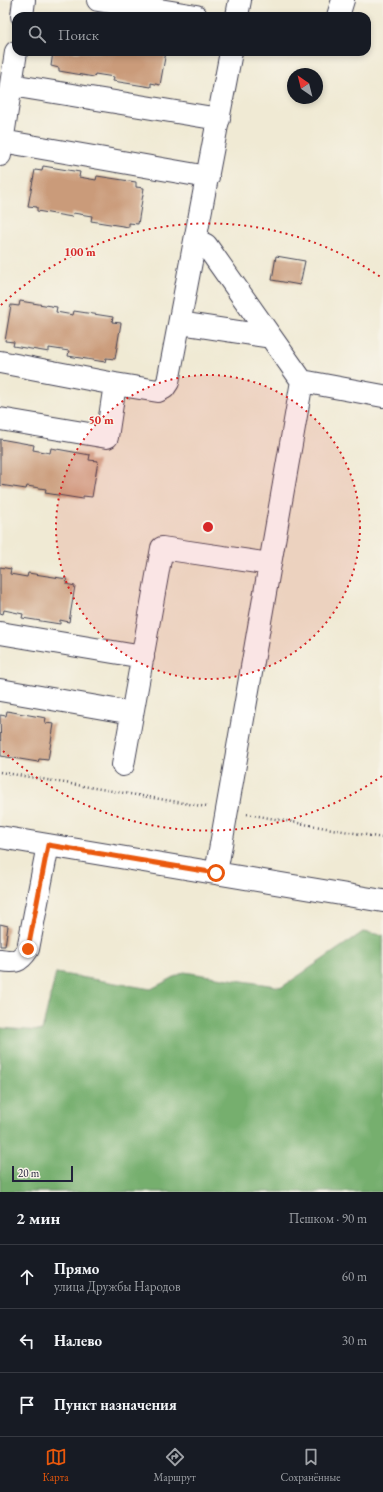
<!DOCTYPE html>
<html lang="ru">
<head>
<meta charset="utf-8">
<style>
  body { margin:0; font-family:"EB Garamond",serif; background:#242831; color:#f1f3f6 }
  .compass { position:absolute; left:287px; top:68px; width:36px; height:36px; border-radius:50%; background:#171b24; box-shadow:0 2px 6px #0003; rotate:325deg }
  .scale { position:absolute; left:12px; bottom:10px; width:61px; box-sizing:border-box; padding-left:4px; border:2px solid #22223b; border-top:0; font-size:11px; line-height:14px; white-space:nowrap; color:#22223b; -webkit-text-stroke:3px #f7f3e8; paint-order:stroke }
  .stop { position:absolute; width:12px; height:12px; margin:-9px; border:3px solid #ea580c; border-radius:50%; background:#fff }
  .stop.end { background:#ea580c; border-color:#fff; box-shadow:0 1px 4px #0008 }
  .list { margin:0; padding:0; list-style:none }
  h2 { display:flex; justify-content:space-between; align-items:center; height:52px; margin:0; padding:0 16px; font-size:17px }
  h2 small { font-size:13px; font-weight:400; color:#9ea1a6 }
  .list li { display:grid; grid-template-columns:26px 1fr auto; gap:12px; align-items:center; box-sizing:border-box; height:64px; padding:0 16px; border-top:1px solid #363941 }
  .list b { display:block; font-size:15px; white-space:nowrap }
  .list p { margin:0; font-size:13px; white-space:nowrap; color:#9ea1a6 }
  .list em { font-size:13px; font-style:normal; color:#9ea1a6 }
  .icon { flex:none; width:22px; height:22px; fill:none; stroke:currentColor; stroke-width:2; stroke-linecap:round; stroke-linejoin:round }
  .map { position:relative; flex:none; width:383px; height:1192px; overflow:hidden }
  .search { position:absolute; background:#171b24; box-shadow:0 2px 6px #0003; left:12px; right:12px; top:12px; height:44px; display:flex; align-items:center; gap:10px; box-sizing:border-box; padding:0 14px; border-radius:12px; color:#9ea1a6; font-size:15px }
  .sheet { height:244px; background:#171b24 }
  nav { display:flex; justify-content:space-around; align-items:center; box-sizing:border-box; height:56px; border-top:1px solid #363941; background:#171b24; font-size:11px; color:#9ea1a6 }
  nav a { display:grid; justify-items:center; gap:2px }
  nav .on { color:#ea580c }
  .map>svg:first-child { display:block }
  .forest { fill:#76af6e; stroke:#4c6854 }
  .building { fill:#ca9b7a }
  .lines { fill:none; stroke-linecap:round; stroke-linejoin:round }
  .minor-casing { stroke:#414052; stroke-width:24 }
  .path { stroke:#414052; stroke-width:2.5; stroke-dasharray:1 3; stroke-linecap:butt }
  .minor { stroke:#fff; stroke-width:22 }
  .route { stroke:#ea580c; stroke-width:5 }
  .ring { fill:none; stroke:#d62828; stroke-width:2; stroke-dasharray:2 4 }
  .centre { fill:#d62828; stroke:#f7f3e8; stroke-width:2 }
  .ring-label { font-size:12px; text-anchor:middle; font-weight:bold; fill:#d62828; stroke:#f7f3e8; stroke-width:3; stroke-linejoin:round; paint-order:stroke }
</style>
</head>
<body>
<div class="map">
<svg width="383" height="1192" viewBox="0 0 383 1192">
  <rect width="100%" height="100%" fill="#f7f3e8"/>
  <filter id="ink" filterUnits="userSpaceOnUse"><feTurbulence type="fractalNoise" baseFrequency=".025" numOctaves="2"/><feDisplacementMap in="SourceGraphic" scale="8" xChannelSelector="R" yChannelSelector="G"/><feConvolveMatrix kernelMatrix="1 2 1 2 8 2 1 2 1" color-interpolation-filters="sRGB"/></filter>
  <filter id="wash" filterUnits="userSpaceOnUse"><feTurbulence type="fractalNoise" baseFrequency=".012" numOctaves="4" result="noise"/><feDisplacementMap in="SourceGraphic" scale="16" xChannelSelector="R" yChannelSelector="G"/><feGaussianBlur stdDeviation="0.9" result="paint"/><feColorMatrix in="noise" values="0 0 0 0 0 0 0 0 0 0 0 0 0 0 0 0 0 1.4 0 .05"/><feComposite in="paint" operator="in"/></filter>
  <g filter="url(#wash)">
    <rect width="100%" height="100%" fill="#f0ead4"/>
    <!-- forest -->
    <path class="forest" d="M 363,932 L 383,935 L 383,1192 L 0,1192 L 0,1028 L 42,1031 L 56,973 L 151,989 L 184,972 L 282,987 Z"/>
    <g id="blocks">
      <!-- building -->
      <path class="building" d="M 53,52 L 166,52 L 160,85 L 151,83 L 151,87 L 113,81 L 114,77 L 95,74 L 94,77 L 59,71 L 59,68 L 51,66 Z
        M 43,166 L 80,172 L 79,177 L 96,180 L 97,176 L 136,182 L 136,187 L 144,188 L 138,224 L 129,223 L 129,227 L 91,221 L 92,216 L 73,213 L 72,217 L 37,211 L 37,207 L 28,206 L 35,170 L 42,171 Z
        M 276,256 L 305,261 L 300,285 L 272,280 Z
        M 20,301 L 57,307 L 56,312 L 73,315 L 74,311 L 113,317 L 112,322 L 121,323 L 115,359 L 106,358 L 105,362 L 68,356 L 69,351 L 49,348 L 49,352 L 13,346 L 14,342 L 5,341 L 11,305 L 19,306 Z
        M 0,439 L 34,445 L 33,450 L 50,453 L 51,448 L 90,455 L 89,460 L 98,461 L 92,497 L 83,496 L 83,499 L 45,493 L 46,489 L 27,486 L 26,489 L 0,485 Z
        M 0,567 L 11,569 L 10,574 L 27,577 L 28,573 L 67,579 L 66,584 L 75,586 L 69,622 L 60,620 L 60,624 L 22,618 L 23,614 L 4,610 L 3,614 L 0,613 Z
        M 7,711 L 46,718 L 45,723 L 54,724 L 48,760 L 39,759 L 38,762 L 1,756 L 0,715 L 6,716 Z
        M 0,924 L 8,926 L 5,946 L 0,946 Z"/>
    </g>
  </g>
  <g filter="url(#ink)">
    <use href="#blocks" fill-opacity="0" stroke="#414052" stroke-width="1"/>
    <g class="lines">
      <!-- minor casing -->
      <g class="minor-casing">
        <path id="minor" d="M 98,0 L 196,16
          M 22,16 L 24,0
          M 237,16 L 240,0
          M 338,16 L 343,0
          M 11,85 L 219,119
          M 2,141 L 208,177
          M 0,155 L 16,52
          M 196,240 L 206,245 L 302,381 L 383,396
          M 180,323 L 271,337
          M 0,362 L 115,384 L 107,437 L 0,419
          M 115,384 L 158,391 L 164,388 L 168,382 L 231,52
          M 0,633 L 143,657
          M 0,690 L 132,713
          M 123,765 L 162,548 L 270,564
          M 0,837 L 383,901
          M 216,873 L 302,381
          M 0,960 C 15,962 19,963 28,949 L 48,845"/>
      </g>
      <!-- path -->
      <path class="path" d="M 0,772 L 207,807
        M 247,814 L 383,838"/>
      <!-- minor -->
      <use href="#minor" class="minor"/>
    </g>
  </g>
  <g class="lines" filter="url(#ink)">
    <!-- route -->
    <path class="route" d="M 28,949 L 48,845 L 216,873"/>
  </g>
  <!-- distance rings -->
  <circle cx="208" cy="527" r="152" fill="#d62828" fill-opacity=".12"/>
  <g class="ring">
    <circle cx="208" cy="527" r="152"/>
    <path d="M382 776A304 304 0 0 1 1 749M1 305A304 304 0 0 1 382 278"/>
  </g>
  <circle cx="208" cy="527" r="6" class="centre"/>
  <g class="ring-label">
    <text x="80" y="256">100 m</text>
    <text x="101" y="424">50 m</text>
  </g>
</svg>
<svg class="compass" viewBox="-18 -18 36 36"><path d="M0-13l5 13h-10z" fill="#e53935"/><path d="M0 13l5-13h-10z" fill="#9ea1a6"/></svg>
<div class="scale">20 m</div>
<div class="stop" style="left:216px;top:873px"></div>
<div class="stop end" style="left:28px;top:949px"></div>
<div class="search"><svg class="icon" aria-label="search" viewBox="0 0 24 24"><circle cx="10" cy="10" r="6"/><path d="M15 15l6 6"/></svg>Поиск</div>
</div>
<section class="sheet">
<h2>2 мин<small>Пешком · 90 m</small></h2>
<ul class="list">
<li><svg class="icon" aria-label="ahead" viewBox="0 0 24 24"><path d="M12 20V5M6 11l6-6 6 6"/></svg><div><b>Прямо</b><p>улица Дружбы Народов</p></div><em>60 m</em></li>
<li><svg class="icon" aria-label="left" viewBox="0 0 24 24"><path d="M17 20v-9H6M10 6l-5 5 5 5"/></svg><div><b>Налево</b></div><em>30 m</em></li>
<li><svg class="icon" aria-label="arrive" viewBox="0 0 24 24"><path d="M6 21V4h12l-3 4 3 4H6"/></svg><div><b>Пункт назначения</b></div></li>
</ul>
</section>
<nav>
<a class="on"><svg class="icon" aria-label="map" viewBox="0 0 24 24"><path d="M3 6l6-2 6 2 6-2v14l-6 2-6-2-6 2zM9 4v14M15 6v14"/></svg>Карта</a>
<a><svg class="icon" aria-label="directions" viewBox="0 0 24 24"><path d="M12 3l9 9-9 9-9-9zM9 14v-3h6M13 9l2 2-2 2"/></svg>Маршрут</a>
<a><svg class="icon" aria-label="saved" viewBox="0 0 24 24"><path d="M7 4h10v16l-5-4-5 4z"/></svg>Сохранённые</a>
</nav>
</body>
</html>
